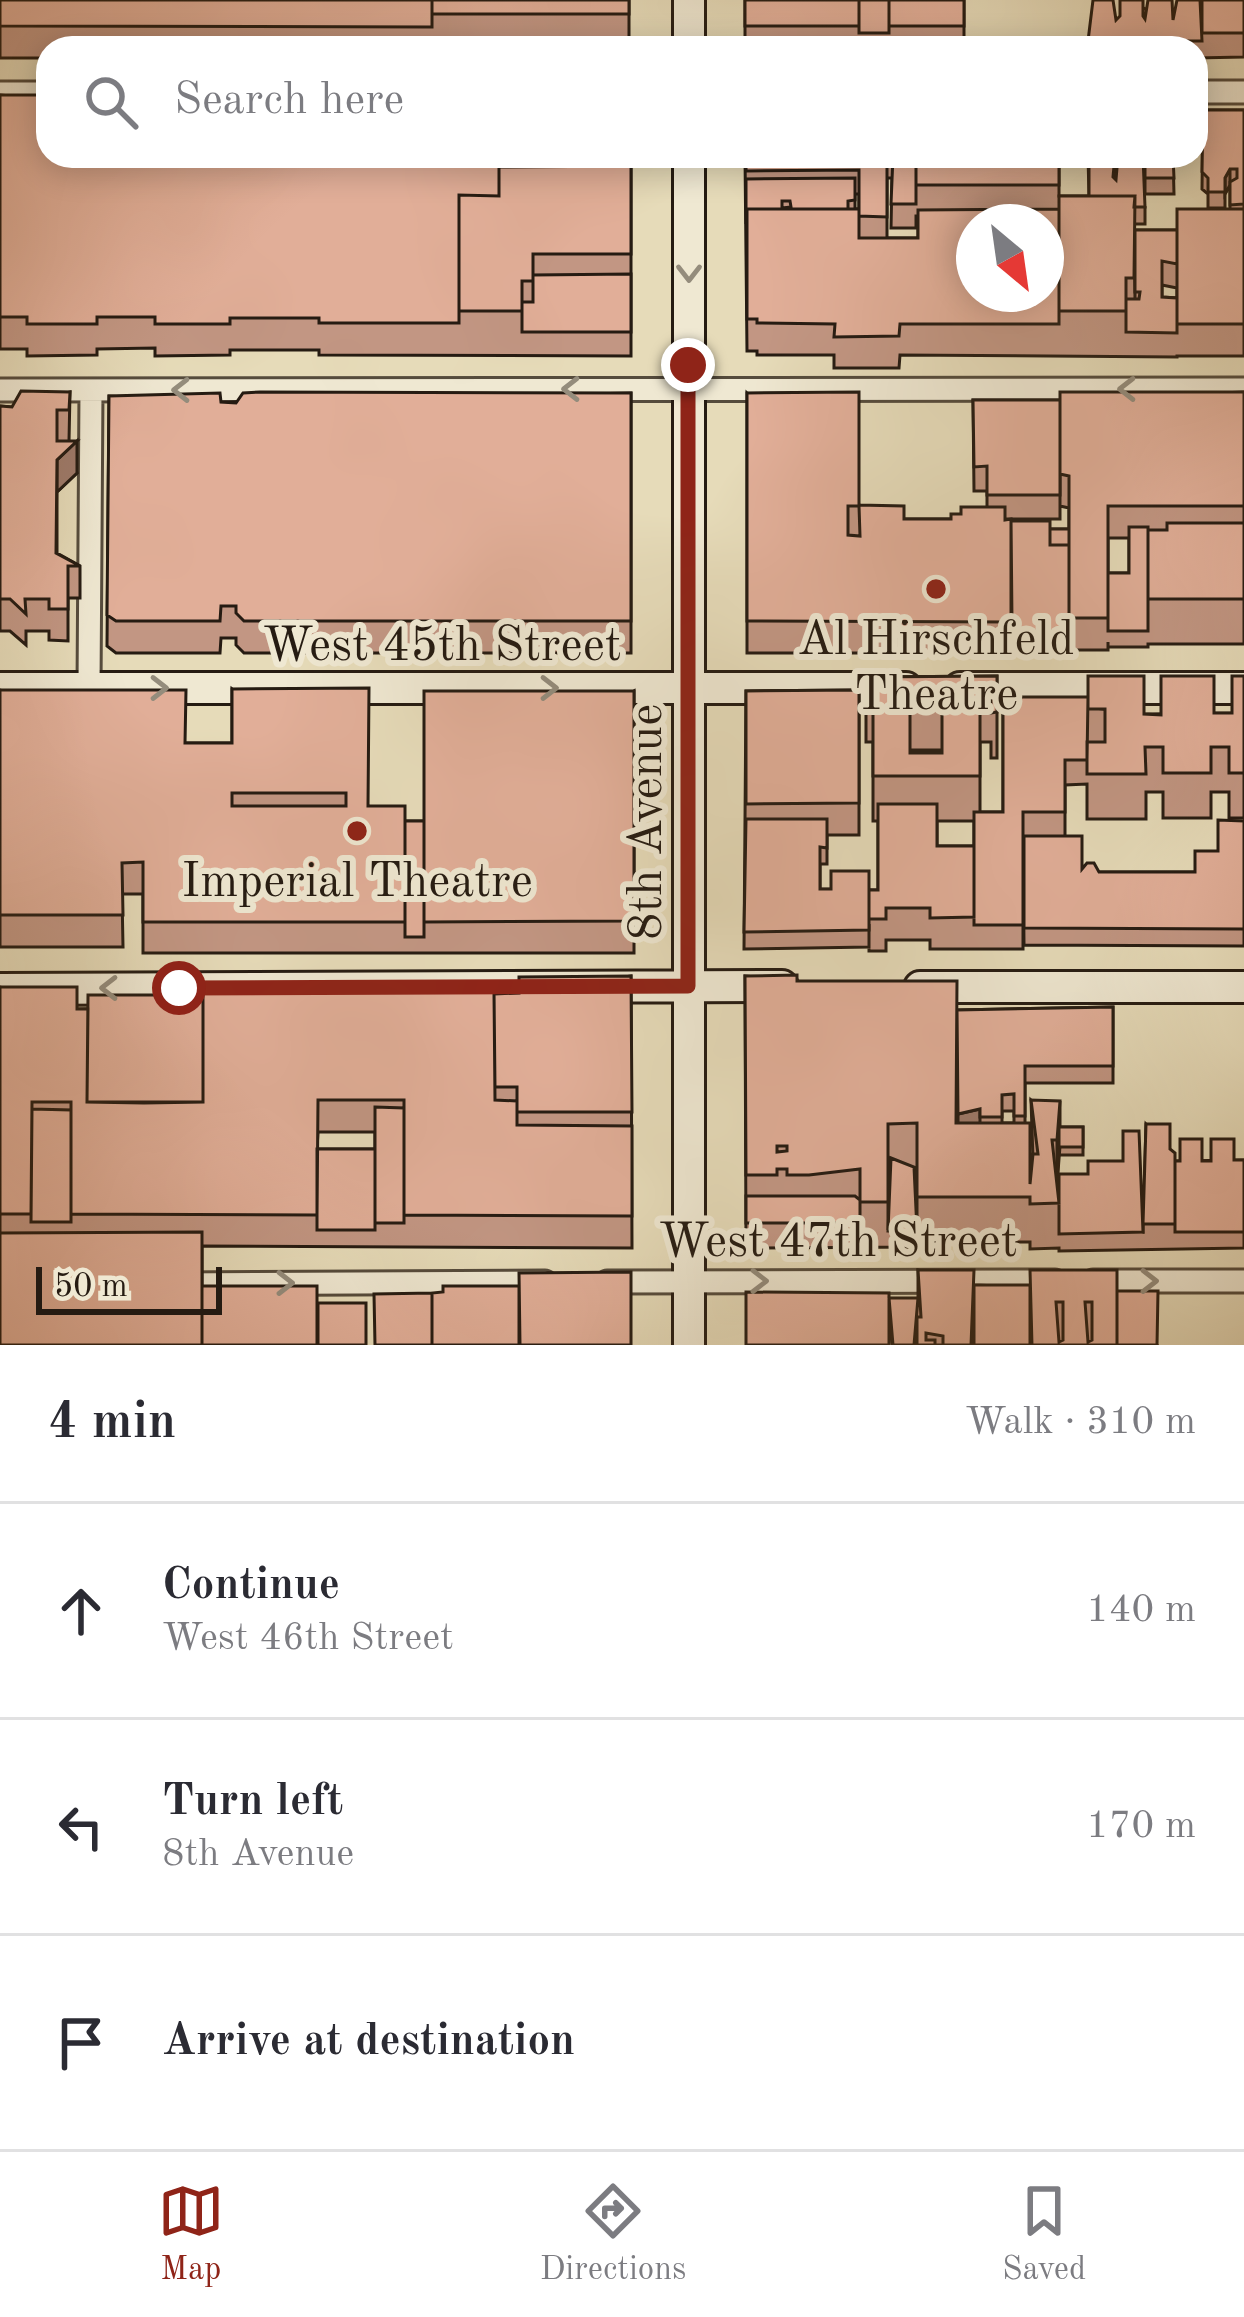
<!DOCTYPE html>
<html lang="en">
<head>
<meta charset="utf-8">
<style>
  body { margin:0; font-family:"Old Standard TT",serif; background:#f2f2f3; color:#2b2b33 }
  .compass { position:absolute; left:956px; top:204px; width:108px; height:108px; border-radius:50%; background:#fff; box-shadow:0 6px 30px #0003; rotate:151deg }
  .scale { position:absolute; left:36px; bottom:30px; width:186px; box-sizing:border-box; padding-left:12px; border:6px solid #251b12; border-top:0; font-size:33px; line-height:42px; white-space:nowrap; color:#251b12; -webkit-text-stroke:9px #efe8d2; paint-order:stroke }
  .stop { position:absolute; width:36px; height:36px; margin:-27px; border:9px solid #8f2418; border-radius:50%; background:#fff }
  .stop.end { background:#8f2418; border-color:#fff; box-shadow:0 3px 12px #0008 }
  .list { margin:0; padding:0; list-style:none }
  h2 { display:flex; justify-content:space-between; align-items:center; height:156px; margin:0; padding:0 48px; font-size:51px }
  h2 small { font-size:39px; font-weight:400; color:#7c7c81 }
  .list li { display:grid; grid-template-columns:78px 1fr auto; gap:36px; align-items:center; box-sizing:border-box; height:216px; padding:0 48px; border-top:3px solid #e1e1e2 }
  .list b { display:block; font-size:45px; white-space:nowrap }
  .list p { margin:0; font-size:39px; white-space:nowrap; color:#7c7c81 }
  .list em { font-size:39px; font-style:normal; color:#7c7c81 }
  .icon { flex:none; width:66px; height:66px; fill:none; stroke:currentColor; stroke-width:2; stroke-linecap:round; stroke-linejoin:round }
  .map { position:relative; flex:none; width:1244px; height:1345px; overflow:hidden }
  .search { position:absolute; background:#fff; box-shadow:0 6px 30px #0003; left:36px; right:36px; top:36px; height:132px; display:flex; align-items:center; gap:30px; box-sizing:border-box; padding:0 42px; border-radius:36px; color:#7c7c81; font-size:45px }
  .sheet { height:804px; background:#fff }
  nav { display:flex; justify-content:space-around; align-items:center; box-sizing:border-box; height:168px; border-top:3px solid #e1e1e2; background:#fff; font-size:33px; color:#7c7c81 }
  nav a { display:grid; justify-items:center; gap:6px }
  nav .on { color:#8f2418 }
  .map>svg:first-child { display:block }
  .lines { fill:none; stroke-linecap:round; stroke-linejoin:round }
  .street-casing { stroke:#554b3c; stroke-width:27 }
  .secondary-casing { stroke:#251b12; stroke-width:36 }
  .street { stroke:#efe8d2; stroke-width:21 }
  .secondary { stroke:#efe8d2; stroke-width:30 }
  .wall { fill:#c29683; stroke:#251b12; stroke-width:3; fill-rule:evenodd }
  .shaded-wall { fill:#9e7a6a; stroke:#251b12; stroke-width:3 }
  .building { fill:#e1ae98; stroke:#251b12; stroke-width:3; fill-rule:evenodd }
  .oneway { stroke:#948c7c }
  .route { stroke:#8f2418; stroke-width:15 }
  .poi-dot { fill:#8f2418; stroke:#efe8d2; stroke-width:4.5 }
  .labels { text-anchor:middle; stroke-width:12; stroke-linejoin:round; paint-order:stroke }
  .poi-label { font-size:48px; fill:#251b12; stroke:#efe8d2 }
  .street-label { font-size:48px; fill:#251b12; stroke:#efe8d2 }
</style>
</head>
<body>
<div class="map">
<svg width="1244" height="1345" viewBox="0 0 1244 1345">
  <rect width="100%" height="100%" fill="#e6dbb9"/>
  <filter id="stains"><feTurbulence type="fractalNoise" baseFrequency=".00167" numOctaves="4"/><feColorMatrix values="0 0 0 0 .2 0 0 0 0 .09 0 0 0 0 .02 0 0 0 .5 -.17"/></filter>
  <radialGradient id="worn" r=".72"><stop offset=".6" stop-color="#630" stop-opacity="0"/><stop offset="1" stop-color="#630" stop-opacity=".3"/></radialGradient>
  <g class="lines">
    <!-- street casing -->
    <g class="street-casing">
      <path id="street" d="M 1196,92 L 1244,92
        M 0,93 L 48,93
        M 0,390 L 1244,389
        M 89,688 L 91,390
        M 1093,1281 L 1244,1281
        M 607,1282 L 1055,1281
        M 175,1284 L 545,1282"/>
    </g>
    <!-- secondary casing -->
    <g class="secondary-casing">
      <path id="secondary" d="M 689,0 L 689,48
        M 0,688 L 906,688
        M 960,688 L 1244,688
        M 920,987 L 1244,987
        M 0,989 L 782,986
        M 689,1345 L 689,156"/>
    </g>
    <!-- street -->
    <use href="#street" class="street"/>
    <!-- secondary -->
    <use href="#secondary" class="secondary"/>
  </g>
  <!-- wall -->
  <path class="wall" d="M 0,0 L 629,0 L 629,48 L 48,48 L 48,58 L 0,58 Z
    M 745,0 L 964,0 L 964,48 L 745,48 Z
    M 1202,0 L 1244,0 L 1244,57 L 1196,58 L 1196,48 L 1088,48 L 1088,41 L 1116,20 L 1143,8 L 1173,20 Z
    M 0,95 L 631,156 L 631,356 L 319,355 L 319,350 L 230,350 L 230,355 L 155,356 L 155,348 L 97,349 L 97,355 L 27,356 L 27,349 L 0,349 Z
    M 1203,110 L 1244,110 L 1244,356 L 1177,356 L 1177,357 L 900,355 L 899,368 L 834,368 L 834,355 L 757,355 L 757,351 L 747,351 L 745,156 L 1059,156 L 1059,196 L 1089,196 L 1088,156 L 1116,156 L 1114,178 L 1145,207 L 1145,224 L 1134,224 L 1135,299 L 1135,230 L 1177,230 L 1230,209 L 1230,185 L 1225,194 L 1225,208 L 1208,208 L 1208,194 L 1202,189 ZM 887,178 L 892,178 L 891,228 L 916,228 L 916,216 L 918,216 L 918,238 L 887,238 ZM 855,194 L 859,194 L 859,209 L 855,209 ZM 1162,285 L 1177,288 L 1177,298 L 1162,297 Z
    M 1145,156 L 1173,156 L 1174,194 L 1145,194 Z
    M 70,392 L 69,441 L 77,473 L 57,492 L 57,553 L 80,566 L 80,598 L 68,598 L 68,641 L 49,640 L 49,631 L 26,631 L 26,645 L 10,631 L 0,631 L 0,406 L 12,407 Z
    M 1244,392 L 1244,644 L 1148,644 L 1148,647 L 1108,647 L 1108,642 L 1108,650 L 1069,650 L 1069,647 L 1012,647 L 1012,653 L 747,653 L 747,393 L 859,505 L 904,519 L 951,519 L 961,514 L 987,507 L 987,491 L 974,491 L 973,400 L 1060,400 ZM 1060,424 L 1060,506 L 1069,508 L 1069,529 L 1050,529 L 1005,519 L 1060,519 ZM 1108,538 L 1129,538 L 1129,573 L 1108,573 Z
    M 631,393 L 631,653 L 244,653 L 236,645 L 236,638 L 221,638 L 220,653 L 116,653 L 107,646 L 109,396 L 221,402 Z
    M 997,676 L 997,758 L 991,758 L 991,742 L 980,742 L 980,812 L 1003,812 L 1003,697 L 1144,714 L 1232,713 L 1244,676 L 1244,818 L 1229,818 L 1229,792 L 1211,792 L 1211,818 L 1163,818 L 1163,792 L 1146,792 L 1146,819 L 1087,819 L 1087,784 L 1065,785 L 1065,836 L 1082,869 L 1099,872 L 1195,872 L 1218,851 L 1244,821 L 1244,946 L 1024,945 L 1023,836 L 1023,949 L 930,949 L 930,940 L 886,940 L 886,951 L 869,951 L 869,924 L 869,947 L 744,949 L 746,691 L 859,690 L 859,835 L 827,835 L 827,864 L 820,864 L 820,889 L 878,890 L 878,821 L 873,821 L 873,742 L 866,742 L 866,677 ZM 910,750 L 942,750 L 942,753 L 910,753 ZM 937,821 L 974,821 L 974,846 L 937,846 Z
    M 232,689 L 368,806 L 405,821 L 424,821 L 634,691 L 634,953 L 143,953 L 143,894 L 122,894 L 123,947 L 0,947 L 0,690 L 185,743 L 232,743 Z
    M 631,976 L 632,1248 L 202,1246 L 202,1286 L 0,1345 L 0,987 L 77,1009 L 494,1002 L 519,993 ZM 318,1132 L 375,1132 L 375,1149 L 317,1149 Z
    M 745,976 L 797,981 L 957,1010 L 1113,1007 L 1113,1083 L 1025,1083 L 1025,1123 L 1030,1184 L 1033,1160 L 1031,1100 L 1060,1127 L 1083,1127 L 1083,1155 L 1059,1155 L 1059,1148 L 1057,1185 L 1059,1203 L 1143,1232 L 1146,1124 L 1170,1149 L 1175,1161 L 1244,1160 L 1244,1248 L 1059,1251 L 1059,1248 L 1030,1249 L 1030,1242 L 917,1242 L 917,1247 L 746,1248 ZM 957,1026 L 957,1123 L 956,1123 ZM 1002,1111 L 1014,1111 L 1014,1123 L 1002,1123 ZM 914,1168 L 917,1168 L 917,1231 ZM 888,1169 L 890,1169 L 888,1230 Z
    M 918,1270 L 974,1285 L 1117,1291 L 1157,1345 L 1031,1345 L 974,1318 L 973,1345 L 917,1345 L 917,1318 L 915,1345 L 892,1345 L 889,1314 L 918,1298 Z"/>
  <!-- shaded-wall -->
  <path class="shaded-wall" d="M 1230,169 L 1230,185 L 1225,194 L 1225,178 Z
    M 77,441 L 77,473 L 57,492 L 57,460 Z
    M 1060,1101 L 1060,1146 L 1057,1185 L 1057,1140 Z
    M 980,1109 L 980,1125 L 958,1130 L 958,1114 Z"/>
  <!-- building -->
  <path class="building" d="M 0,0 L 432,0 L 432,27 L 0,26 Z
    M 432,0 L 629,0 L 629,14 L 432,14 Z
    M 745,0 L 859,0 L 859,26 L 745,26 Z
    M 859,0 L 889,0 L 889,33 L 859,33 Z
    M 889,0 L 964,0 L 964,26 L 889,26 Z
    M 1093,0 L 1113,0 L 1116,20 L 1120,16 L 1120,0 L 1143,0 L 1143,16 L 1145,19 L 1148,0 L 1172,0 L 1173,20 L 1177,0 L 1200,0 L 1202,41 L 1088,41 Z
    M 1202,0 L 1244,0 L 1244,33 L 1202,33 Z
    M 0,95 L 48,95 L 48,156 L 631,156 L 631,166 L 499,167 L 499,196 L 459,195 L 459,323 L 319,323 L 319,318 L 230,318 L 230,324 L 155,324 L 155,317 L 97,317 L 97,324 L 27,324 L 27,317 L 0,317 Z
    M 1203,110 L 1244,110 L 1244,204 L 1230,205 L 1230,182 L 1237,178 L 1237,169 L 1230,169 L 1225,178 L 1225,192 L 1208,192 L 1208,178 L 1202,172 Z
    M 746,156 L 887,156 L 887,217 L 859,216 L 859,170 L 746,171 Z
    M 893,156 L 916,156 L 916,204 L 891,204 Z
    M 916,156 L 1059,156 L 1059,185 L 916,185 Z
    M 1089,156 L 1115,156 L 1113,177 L 1116,180 L 1118,156 L 1143,156 L 1145,207 L 1134,207 L 1135,196 L 1089,196 Z
    M 1145,156 L 1173,156 L 1174,178 L 1145,178 Z
    M 631,166 L 631,254 L 533,254 L 533,281 L 522,281 L 522,311 L 459,311 L 459,195 L 499,196 L 499,167 Z
    M 855,178 L 855,200 L 848,201 L 848,209 L 747,209 L 746,224 L 746,179 ZM 782,201 L 790,201 L 791,207 L 782,208 Z
    M 1059,196 L 1135,196 L 1134,278 L 1126,278 L 1126,311 L 1059,311 Z
    M 747,209 L 859,209 L 859,238 L 918,238 L 918,210 L 1059,209 L 1059,324 L 900,324 L 899,336 L 834,337 L 835,324 L 757,323 L 757,319 L 747,319 ZM 974,222 L 1046,222 L 1046,294 L 974,294 Z
    M 1177,209 L 1244,209 L 1244,324 L 1177,324 Z
    M 1135,230 L 1177,230 L 1177,264 L 1162,261 L 1162,297 L 1177,298 L 1177,333 L 1126,332 L 1126,299 L 1139,299 L 1140,292 L 1135,292 Z
    M 631,274 L 631,332 L 522,332 L 522,302 L 533,302 L 533,275 Z
    M 21,391 L 70,392 L 69,410 L 57,410 L 57,441 L 77,441 L 57,460 L 56,553 L 80,566 L 68,566 L 68,609 L 49,609 L 49,599 L 25,599 L 26,614 L 10,599 L 0,599 L 0,406 L 12,407 Z
    M 260,392 L 631,393 L 631,621 L 244,621 L 236,613 L 236,606 L 221,606 L 220,621 L 116,621 L 107,615 L 109,396 L 220,393 L 221,402 L 236,403 L 243,393 Z
    M 859,392 L 859,505 L 904,506 L 904,519 L 951,519 L 951,514 L 961,514 L 961,507 L 1005,507 L 1005,520 L 1011,519 L 1012,622 L 747,621 L 747,393 ZM 848,506 L 859,506 L 860,536 L 848,535 Z
    M 1060,392 L 1244,392 L 1244,506 L 1108,506 L 1108,618 L 1069,618 L 1069,476 L 1060,474 Z
    M 973,400 L 1060,400 L 1060,495 L 987,495 L 987,466 L 974,467 Z
    M 1011,521 L 1050,521 L 1050,545 L 1069,545 L 1069,631 L 1011,631 Z
    M 1167,523 L 1244,523 L 1244,599 L 1148,599 L 1148,530 L 1167,530 Z
    M 1129,527 L 1148,527 L 1148,631 L 1108,631 L 1108,573 L 1129,573 Z
    M 1050,529 L 1069,529 L 1069,545 L 1050,545 Z
    M 997,676 L 997,712 L 991,713 L 991,697 L 980,697 L 980,776 L 873,776 L 873,697 L 866,697 L 866,677 ZM 910,705 L 942,705 L 942,753 L 910,753 Z
    M 1088,676 L 1144,676 L 1144,714 L 1161,715 L 1161,676 L 1214,676 L 1214,713 L 1232,713 L 1232,676 L 1244,676 L 1244,773 L 1229,773 L 1229,747 L 1211,747 L 1211,773 L 1163,773 L 1163,747 L 1145,747 L 1146,774 L 1087,774 L 1087,742 L 1105,742 L 1105,709 L 1088,709 Z
    M 369,688 L 368,806 L 405,806 L 405,922 L 143,922 L 143,862 L 122,863 L 123,915 L 0,915 L 0,690 L 186,690 L 185,743 L 232,743 L 232,689 ZM 232,793 L 346,793 L 346,806 L 232,806 Z
    M 859,690 L 859,803 L 746,804 L 746,691 Z
    M 424,691 L 634,691 L 634,921 L 424,922 Z
    M 1003,697 L 1088,697 L 1087,760 L 1065,760 L 1065,812 L 1023,812 L 1023,925 L 974,925 L 974,812 L 1003,812 Z
    M 878,804 L 937,804 L 937,846 L 974,846 L 974,917 L 930,918 L 930,908 L 886,908 L 886,919 L 869,919 L 869,890 L 878,890 Z
    M 746,819 L 827,819 L 827,848 L 820,847 L 820,889 L 831,889 L 831,871 L 869,871 L 869,930 L 744,932 Z
    M 1218,820 L 1244,821 L 1244,929 L 1024,928 L 1024,836 L 1082,836 L 1082,869 L 1087,863 L 1094,863 L 1099,872 L 1195,872 L 1195,851 L 1218,851 Z
    M 405,821 L 424,821 L 424,937 L 405,937 Z
    M 797,975 L 797,981 L 957,981 L 956,1123 L 1030,1123 L 1030,1184 L 1033,1154 L 1038,1154 L 1031,1100 L 1060,1101 L 1057,1140 L 1052,1140 L 1059,1203 L 1030,1204 L 1030,1197 L 917,1197 L 917,1123 L 888,1124 L 888,1202 L 860,1202 L 860,1169 L 809,1175 L 787,1175 L 787,1169 L 777,1169 L 777,1175 L 746,1175 L 745,976 ZM 777,1146 L 787,1146 L 787,1151 L 777,1152 Z
    M 631,976 L 632,1112 L 517,1112 L 517,1087 L 495,1087 L 494,994 L 519,993 L 519,977 Z
    M 0,987 L 77,987 L 77,1009 L 88,1009 L 87,1102 L 144,1103 L 203,1102 L 203,987 L 494,990 L 495,1100 L 517,1101 L 517,1125 L 632,1126 L 632,1216 L 404,1215 L 404,1100 L 318,1100 L 317,1215 L 71,1214 L 71,1102 L 32,1102 L 31,1214 L 0,1214 Z
    M 88,995 L 203,995 L 203,1102 L 87,1102 Z
    M 1113,1007 L 1113,1066 L 1025,1066 L 1025,1116 L 1014,1116 L 1014,1094 L 1002,1095 L 1002,1117 L 980,1117 L 980,1109 L 958,1114 L 957,1010 Z
    M 375,1107 L 404,1108 L 404,1223 L 375,1223 Z
    M 32,1109 L 71,1110 L 71,1222 L 31,1222 Z
    M 1146,1124 L 1170,1124 L 1170,1149 L 1175,1153 L 1175,1224 L 1143,1224 Z
    M 1059,1127 L 1083,1127 L 1083,1147 L 1059,1147 Z
    M 1123,1131 L 1139,1131 L 1143,1232 L 1059,1234 L 1059,1174 L 1088,1174 L 1088,1161 L 1123,1161 Z
    M 1180,1139 L 1202,1139 L 1202,1161 L 1211,1161 L 1211,1139 L 1234,1139 L 1234,1160 L 1244,1160 L 1244,1232 L 1175,1232 L 1175,1161 L 1180,1161 Z
    M 317,1149 L 375,1149 L 375,1230 L 317,1230 Z
    M 891,1158 L 914,1167 L 917,1231 L 888,1231 Z
    M 746,1196 L 855,1196 L 860,1200 L 860,1223 L 746,1223 Z
    M 202,1232 L 202,1345 L 0,1345 L 0,1233 Z
    M 918,1270 L 974,1270 L 971,1345 L 943,1345 L 943,1336 L 926,1333 L 926,1340 L 935,1340 L 935,1345 L 917,1345 L 917,1317 L 921,1317 Z
    M 1030,1270 L 1117,1270 L 1117,1345 L 1032,1345 ZM 1056,1302 L 1063,1302 L 1063,1340 L 1059,1342 ZM 1085,1302 L 1092,1302 L 1092,1340 L 1088,1342 Z
    M 631,1272 L 631,1345 L 520,1345 L 519,1273 Z
    M 974,1285 L 1030,1285 L 1030,1345 L 974,1345 Z
    M 202,1286 L 317,1286 L 317,1345 L 202,1345 Z
    M 443,1286 L 519,1286 L 519,1345 L 432,1345 L 432,1293 L 443,1292 Z
    M 1117,1291 L 1158,1291 L 1157,1345 L 1117,1345 Z
    M 746,1292 L 889,1293 L 889,1345 L 746,1345 Z
    M 432,1293 L 432,1345 L 375,1345 L 374,1294 Z
    M 889,1298 L 918,1298 L 914,1345 L 893,1345 Z
    M 318,1303 L 366,1303 L 366,1345 L 318,1345 Z"/>
  <!-- one-way arrows -->
  <defs><path id="oneway-chevron" d="M-2-3.5L2.5 0L-2 3.5" fill="none" stroke-width="1.6" stroke-linecap="round" stroke-linejoin="round" transform="scale(3)"/></defs>
  <g class="oneway">
    <use href="#oneway-chevron" transform="translate(689 273) rotate(90)"/>
    <use href="#oneway-chevron" transform="translate(571 389) rotate(180)"/>
    <use href="#oneway-chevron" transform="translate(1127 389) rotate(180)"/>
    <use href="#oneway-chevron" transform="translate(181 390) rotate(180)"/>
    <use href="#oneway-chevron" transform="translate(159 688)"/>
    <use href="#oneway-chevron" transform="translate(549 688)"/>
    <use href="#oneway-chevron" transform="translate(109 988) rotate(180)"/>
    <use href="#oneway-chevron" transform="translate(759 1281)"/>
    <use href="#oneway-chevron" transform="translate(1149 1281)"/>
    <use href="#oneway-chevron" transform="translate(285 1283)"/>
  </g>
  <g class="lines">
    <!-- route -->
    <path class="route" d="M 179,988 L 688,986 L 688,365"/>
  </g>
  <!-- markers -->
  <g class="poi-dot">
    <circle cx="936" cy="589" r="12"/>
    <circle cx="357" cy="831" r="12"/>
  </g>
  <g class="labels">
    <!-- poi labels -->
    <g class="poi-label">
      <text x="936" y="654">Al Hirschfeld<tspan x="936" dy="55">Theatre</tspan></text>
      <text x="357" y="896">Imperial Theatre</text>
    </g>
    <!-- street labels -->
    <g class="street-label">
      <text x="442" y="660">West 45th Street</text>
      <text transform="translate(644 822) rotate(-90)" y="17">8th Avenue</text>
      <text x="838" y="1256">West 47th Street</text>
    </g>
  </g>
  <rect width="100%" height="100%" filter="url(#stains)"/>
  <rect width="100%" height="100%" fill="url(#worn)"/>
</svg>
<svg class="compass" viewBox="-18 -18 36 36"><path d="M0-13l5 13h-10z" fill="#e53935"/><path d="M0 13l5-13h-10z" fill="#7c7c81"/></svg>
<div class="scale">50 m</div>
<div class="stop" style="left:179px;top:988px"></div>
<div class="stop end" style="left:688px;top:365px"></div>
<div class="search"><svg class="icon" aria-label="search" viewBox="0 0 24 24"><circle cx="10" cy="10" r="6"/><path d="M15 15l6 6"/></svg>Search here</div>
</div>
<section class="sheet">
<h2>4 min<small>Walk · 310 m</small></h2>
<ul class="list">
<li><svg class="icon" aria-label="ahead" viewBox="0 0 24 24"><path d="M12 20V5M6 11l6-6 6 6"/></svg><div><b>Continue</b><p>West 46th Street</p></div><em>140 m</em></li>
<li><svg class="icon" aria-label="left" viewBox="0 0 24 24"><path d="M17 20v-9H6M10 6l-5 5 5 5"/></svg><div><b>Turn left</b><p>8th Avenue</p></div><em>170 m</em></li>
<li><svg class="icon" aria-label="arrive" viewBox="0 0 24 24"><path d="M6 21V4h12l-3 4 3 4H6"/></svg><div><b>Arrive at destination</b></div></li>
</ul>
</section>
<nav>
<a class="on"><svg class="icon" aria-label="map" viewBox="0 0 24 24"><path d="M3 6l6-2 6 2 6-2v14l-6 2-6-2-6 2zM9 4v14M15 6v14"/></svg>Map</a>
<a><svg class="icon" aria-label="directions" viewBox="0 0 24 24"><path d="M12 3l9 9-9 9-9-9zM9 14v-3h6M13 9l2 2-2 2"/></svg>Directions</a>
<a><svg class="icon" aria-label="saved" viewBox="0 0 24 24"><path d="M7 4h10v16l-5-4-5 4z"/></svg>Saved</a>
</nav>
</body>
</html>
